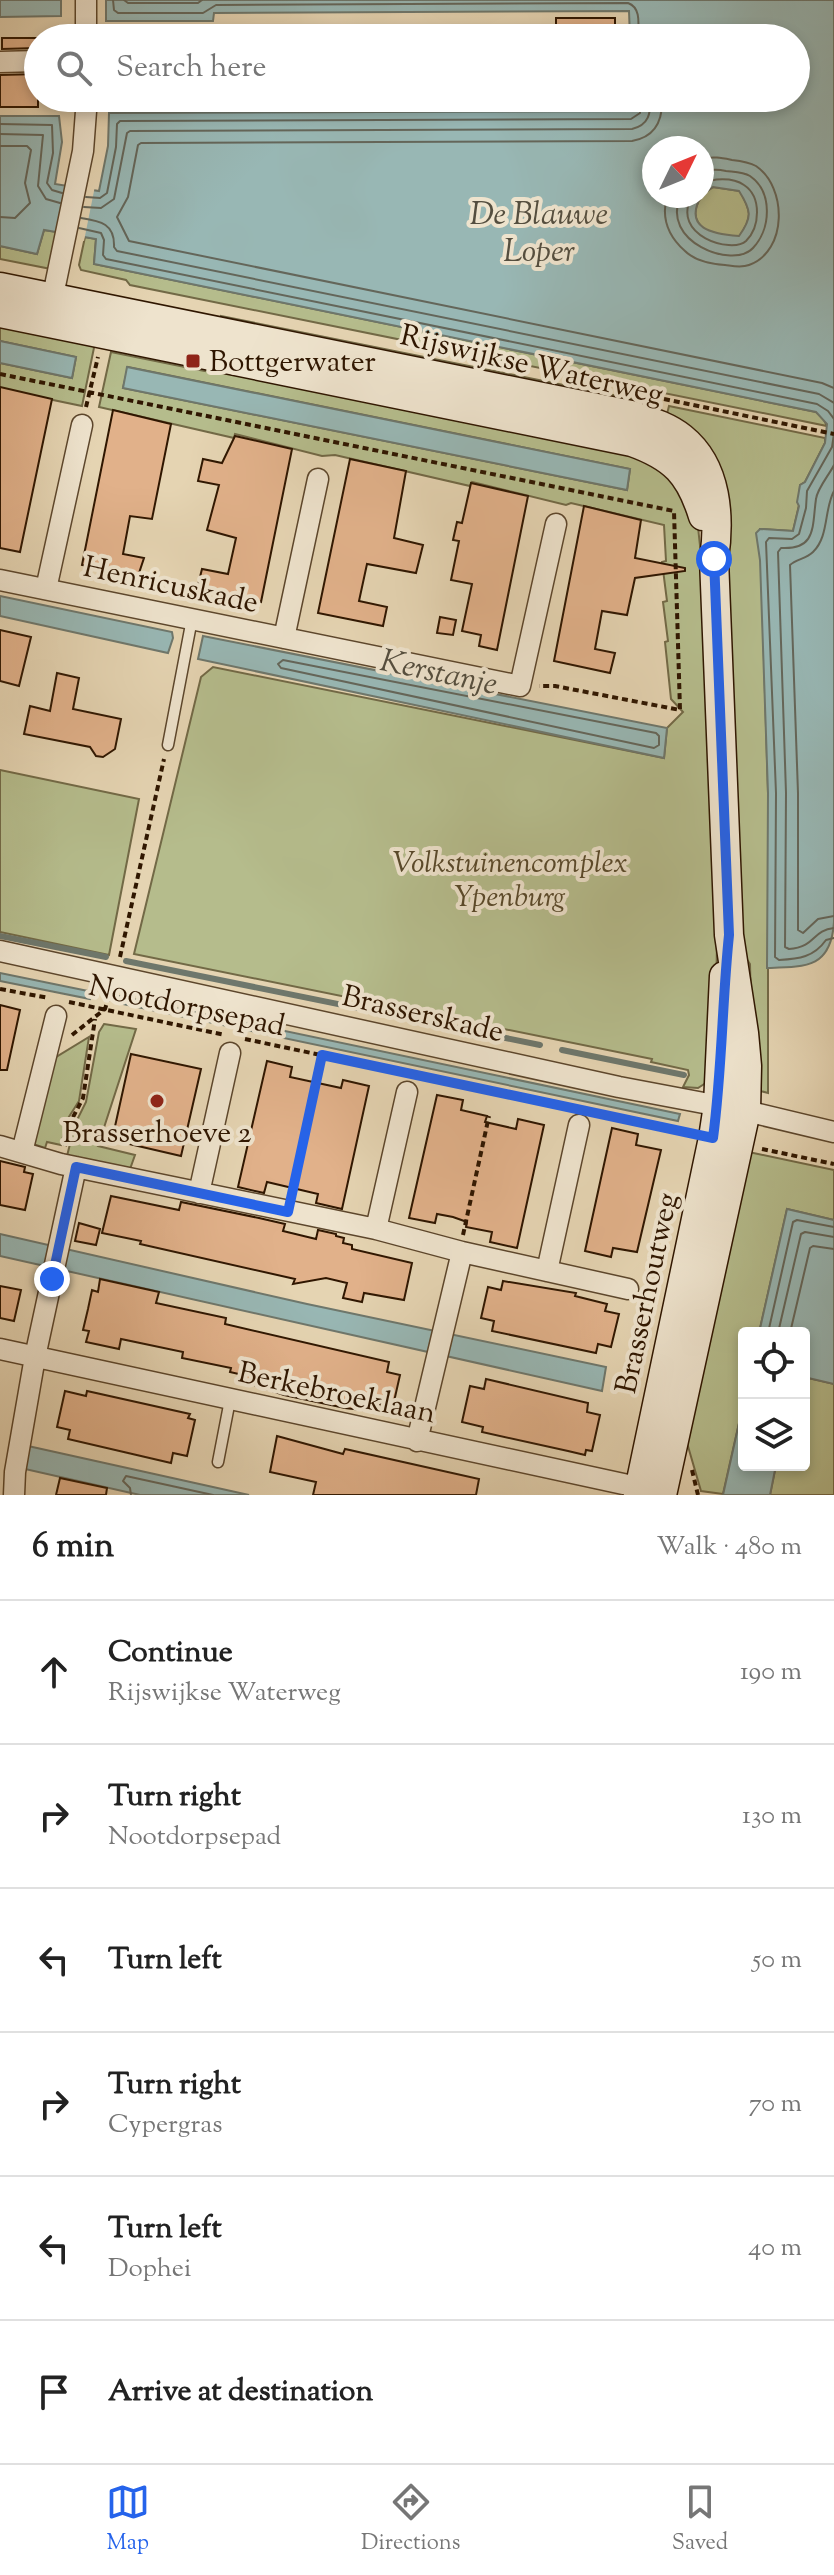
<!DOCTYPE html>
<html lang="en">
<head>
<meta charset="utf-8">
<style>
  body { margin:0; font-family:"Sorts Mill Goudy",serif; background:#f6f6f6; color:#222 }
  .controls { position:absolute; right:24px; bottom:24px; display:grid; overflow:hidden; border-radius:8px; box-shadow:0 4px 12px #0003 }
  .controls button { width:72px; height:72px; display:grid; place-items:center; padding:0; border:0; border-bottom:2px solid #e0e0e0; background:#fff; color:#222; font:40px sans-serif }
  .compass { position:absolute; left:642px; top:136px; width:72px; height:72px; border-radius:50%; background:#fff; box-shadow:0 4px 12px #0003; rotate:47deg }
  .stop { position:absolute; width:24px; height:24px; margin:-18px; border:6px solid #2563eb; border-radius:50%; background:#fff }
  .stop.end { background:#2563eb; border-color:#fff; box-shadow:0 2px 8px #0008 }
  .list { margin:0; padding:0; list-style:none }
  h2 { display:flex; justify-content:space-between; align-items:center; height:104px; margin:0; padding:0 32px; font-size:34px }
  h2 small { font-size:26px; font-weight:400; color:#767676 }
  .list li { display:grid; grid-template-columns:52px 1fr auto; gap:24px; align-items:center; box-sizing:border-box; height:144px; padding:0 32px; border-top:2px solid #e0e0e0 }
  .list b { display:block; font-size:30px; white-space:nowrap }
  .list p { margin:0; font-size:26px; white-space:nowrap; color:#767676 }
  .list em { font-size:26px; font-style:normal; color:#767676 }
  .icon { flex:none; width:44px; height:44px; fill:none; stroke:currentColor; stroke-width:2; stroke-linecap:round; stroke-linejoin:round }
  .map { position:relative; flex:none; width:834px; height:1495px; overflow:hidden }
  .search { position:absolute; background:#fff; box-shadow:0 4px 12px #0003; left:24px; right:24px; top:24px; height:88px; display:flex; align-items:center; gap:20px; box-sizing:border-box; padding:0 28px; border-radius:44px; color:#767676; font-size:30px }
  .sheet { height:968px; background:#fff }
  nav { display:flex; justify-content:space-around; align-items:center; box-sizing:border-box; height:112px; border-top:2px solid #e0e0e0; background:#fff; font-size:22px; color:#767676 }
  nav a { display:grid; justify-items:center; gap:4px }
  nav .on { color:#2563eb }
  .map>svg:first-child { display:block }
  .green { fill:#b5bc8c; stroke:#726946; stroke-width:2; fill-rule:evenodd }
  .water { fill:#98b7b4; stroke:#6e776c; stroke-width:2; fill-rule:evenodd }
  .pier { fill:#e5d4b2 }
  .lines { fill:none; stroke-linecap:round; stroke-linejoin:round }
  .shore { stroke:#64665a; stroke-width:2 }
  .stream { stroke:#6e776c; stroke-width:6 }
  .building { fill:#e1b18a; stroke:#2f1600; stroke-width:2 }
  .lane-casing { stroke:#5c462c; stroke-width:13 }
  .street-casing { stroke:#5c462c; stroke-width:23 }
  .secondary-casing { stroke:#2f1600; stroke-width:31 }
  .path { stroke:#2f1600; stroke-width:4; stroke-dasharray:6 4; stroke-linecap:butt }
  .lane { stroke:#eee3cd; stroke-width:10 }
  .street { stroke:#eee3cd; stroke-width:20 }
  .secondary { stroke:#eee3cd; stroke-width:28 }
  .route { stroke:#2563eb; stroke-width:10 }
  .poi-dot { fill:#8f2418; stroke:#eee3cd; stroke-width:3 }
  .labels { text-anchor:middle; stroke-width:8; stroke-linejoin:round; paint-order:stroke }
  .poi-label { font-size:30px; fill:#2f1600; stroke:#eee3cd; text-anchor:start }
  .street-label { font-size:30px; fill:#2f1600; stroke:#eee3cd }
  .park-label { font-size:30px; font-style:italic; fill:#57482a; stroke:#eee3cd }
  .water-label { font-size:32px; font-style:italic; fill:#544e3f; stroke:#eee3cd }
</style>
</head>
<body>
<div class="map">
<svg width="834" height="1495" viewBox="0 0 834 1495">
  <rect width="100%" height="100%" fill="#e5d4b2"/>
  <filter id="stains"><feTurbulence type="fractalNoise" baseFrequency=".0025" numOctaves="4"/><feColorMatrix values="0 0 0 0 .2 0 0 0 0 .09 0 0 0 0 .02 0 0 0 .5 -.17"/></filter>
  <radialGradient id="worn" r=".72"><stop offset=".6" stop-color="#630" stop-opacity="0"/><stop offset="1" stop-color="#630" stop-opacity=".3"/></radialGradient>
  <!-- green -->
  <path class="green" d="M 713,187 L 740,191 C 751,211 753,217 739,237 C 729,236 715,236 706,230 C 686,217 698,196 713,187 Z
    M 44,230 L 58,232 L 51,269 L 0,259 L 0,246 L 37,254 Z
    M 85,237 L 96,239 L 94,264 L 816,412 L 823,418 L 827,426 L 130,285 L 126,280 L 81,270 L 79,265 Z
    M 221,316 L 658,404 L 657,410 L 219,327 Z
    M 0,318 L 96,338 L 82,406 L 0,389 L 0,363 L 72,378 L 76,357 L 0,341 Z
    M 111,352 L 205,371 L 208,361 L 665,463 L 698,527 L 701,555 L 717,939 L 715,1077 L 698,1088 L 683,1087 L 689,1075 L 688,1070 L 651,1062 L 652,1059 L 134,954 L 201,677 L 213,667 L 664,758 L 667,728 L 683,712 L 671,699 L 665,642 L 668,641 L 663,602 L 667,601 L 662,562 L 666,561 L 664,525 L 571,503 L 566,505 L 472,482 L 470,486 L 335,455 L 322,456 L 235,434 L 234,438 L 99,407 ZM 128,367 L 630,469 L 627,490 L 123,388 Z
    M 669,406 L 825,438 L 825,443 L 805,482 L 800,485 L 799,505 L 793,531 L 760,529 L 768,793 L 768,1093 L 753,1089 L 750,964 L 739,948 L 720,495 L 667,414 Z
    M 0,770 L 139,799 L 109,955 L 0,932 Z
    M 104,1024 L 136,1029 L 98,1146 L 135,1155 L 130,1169 L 67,1156 L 75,1124 L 86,1102 L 99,1032 Z
    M 89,1037 L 79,1101 L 67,1120 L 61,1145 L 47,1142 L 45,1148 L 33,1144 L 53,1059 Z
    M 744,1151 L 834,1170 L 834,1220 L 787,1209 L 759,1333 L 744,1333 L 744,1401 L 723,1494 L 701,1491 L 685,1436 Z
    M 804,1377 L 834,1384 L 834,1495 L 770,1495 L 776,1465 L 804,1465 Z"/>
  <!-- water -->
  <path class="water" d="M 0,0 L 61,0 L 61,16 L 0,17 Z
    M 106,0 L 834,0 L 834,922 C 831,968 806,967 767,968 L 768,793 L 760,560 L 756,533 L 760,529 L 793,531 L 799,506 L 797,502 L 800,485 L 805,482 L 825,443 L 827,424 L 816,412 L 94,264 L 96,239 L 44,230 L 37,254 L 0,246 L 0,116 L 59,116 L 62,142 L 55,184 L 99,191 L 108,146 L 109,113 L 632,111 L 632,98 L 796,98 L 796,38 L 630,38 L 629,11 L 214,13 L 213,21 L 106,21 ZM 654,148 L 702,148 L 702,195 L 713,187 L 739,191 C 751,210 753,217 739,236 C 713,234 683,229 701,196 L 654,196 Z
    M 0,341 L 76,357 L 72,378 L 0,363 Z
    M 127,367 L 630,469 L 627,490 L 123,388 Z
    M 0,596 L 172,632 L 173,638 L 168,653 L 0,616 Z
    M 203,636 L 667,728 L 664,758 L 198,659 Z
    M 0,973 L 93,992 L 90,999 L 0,981 Z
    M 118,996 L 680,1114 L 678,1121 L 118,1003 Z
    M 787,1209 L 834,1220 L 834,1384 L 804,1377 L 804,1333 L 759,1333 Z
    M 0,1234 L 307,1304 L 606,1367 L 602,1391 L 0,1256 Z
    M 744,1401 L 744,1465 L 776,1465 L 770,1495 L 723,1495 Z
    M 28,1446 L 249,1495 L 140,1495 L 25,1469 Z"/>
  <!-- pier -->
  <path class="pier" d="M 68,182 L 95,186 L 84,241 L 57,236 Z"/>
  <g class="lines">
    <!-- shore -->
    <path class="shore" d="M 113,0 L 114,10 L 118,13 L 203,13 L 216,5 L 628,3 C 642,8 638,26 638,38
      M 124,0 L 128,3 L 198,3 L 202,0
      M 662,98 C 663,120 656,137 632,141 L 141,143 L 138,145 L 128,197 L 117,217 L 129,241 L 822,383 L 834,388
      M 0,124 L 52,125 L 53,153 L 47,183 L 52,190 L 62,193
      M 0,134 L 43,135 L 38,186 L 46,199 L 60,203
      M 0,146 L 27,146 L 31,150 L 25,183 L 30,203 L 15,218 L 0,217
      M 667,196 C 661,218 668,236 685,251 C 695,261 711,264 725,265 C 733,266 741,268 749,265 C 788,251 787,187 756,166 C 749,162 741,161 732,160 C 722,158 713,156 702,159
      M 681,196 C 659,241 733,270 753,248 C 771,229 773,192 750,176 C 743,172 733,172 726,171 C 717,169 711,169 702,173
      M 692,196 C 670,236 732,254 746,241 C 760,227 762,197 744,185 C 733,177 712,178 702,184
      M 86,197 L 100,198 L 107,193 L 116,147 L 117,124 L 120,121 L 631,119 L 640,113 L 640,98
      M 84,207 L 101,208 L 114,199 L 127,133 L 130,131 L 632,129 C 649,125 651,113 650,98
      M 81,218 C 101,221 115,224 114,247 L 117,251 L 819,394 L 834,403
      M 79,228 L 101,233 L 104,240 L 103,255 L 106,259 L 817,404 L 828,411 L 834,419
      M 834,434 L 832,447 L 807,491 L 806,508 L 799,534 L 792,539 L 769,538 L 766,542 L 776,793 L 775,957 L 779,960 C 799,959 814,957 826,940 L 834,938
      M 834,465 C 829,475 817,489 816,499 C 812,526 817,550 781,548 L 778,552 L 786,793 L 785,947 L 789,949 C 816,947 812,930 834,928
      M 834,491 C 824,509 829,537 813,552 C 806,559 796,559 790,565 L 798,793 L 798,930 L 803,933 L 818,919 L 834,916
      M 283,660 L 656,733 L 659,736 L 659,745 L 654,748 L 281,668 L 278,664 Z
      M 768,1333 L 793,1222 L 797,1220 L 834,1227
      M 778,1333 L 801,1234 L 805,1232 L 834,1237
      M 790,1333 L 810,1248 L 813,1246 L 834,1249
      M 131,1495 L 130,1488 L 123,1481 L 126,1476 L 213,1495"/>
    <!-- stream -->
    <path class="stream" d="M 0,936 L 106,957
      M 126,961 L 540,1045
      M 562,1050 L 684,1075"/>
  </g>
  <!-- building -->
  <path class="building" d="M 556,18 L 615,18 L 615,38 L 556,38 Z
    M 2,38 L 38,38 L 38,48 L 2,49 Z
    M 38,74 L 38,107 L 0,107 L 0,75 Z
    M 0,387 L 52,399 L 20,552 L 0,548 Z
    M 113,410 L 171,424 L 152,519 L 130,516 L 123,554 L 144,558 L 138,576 L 82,565 Z
    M 235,436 L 292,449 L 261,602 L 197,589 L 202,569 L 228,574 L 236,538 L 207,530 L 219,485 L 198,481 L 203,459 L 222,463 Z
    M 350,459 L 406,471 L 394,538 L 423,545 L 416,573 L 367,564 L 359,601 L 387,607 L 383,626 L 318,613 Z
    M 471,483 L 528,496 L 497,650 L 479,646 L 481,635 L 462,631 L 472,584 L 451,580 L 459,541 L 453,540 L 457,522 L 462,523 Z
    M 584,506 L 641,520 L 635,558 L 685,568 L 685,571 L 635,578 L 627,615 L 602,611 L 595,649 L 615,653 L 610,673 L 554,661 Z
    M 440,617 L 456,620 L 453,635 L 437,633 Z
    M 0,630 L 31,637 L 19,686 L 0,681 Z
    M 57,673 L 79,678 L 73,709 L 121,719 L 115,749 L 103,757 L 96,756 L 90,747 L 24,734 L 30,706 L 50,711 Z
    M 0,1005 L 20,1010 L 7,1070 L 0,1070 Z
    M 131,1054 L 201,1069 L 181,1156 L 112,1140 Z
    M 267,1061 L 292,1067 L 290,1077 L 341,1088 L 343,1080 L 369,1086 L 342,1209 L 316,1203 L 318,1194 L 267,1182 L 264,1193 L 238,1187 Z
    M 437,1095 L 463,1100 L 461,1110 L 487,1116 L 485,1122 L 516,1129 L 518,1119 L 544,1125 L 517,1248 L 490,1242 L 492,1232 L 466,1227 L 467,1222 L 453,1217 L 437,1214 L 435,1223 L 409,1218 Z
    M 612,1128 L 638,1134 L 636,1145 L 661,1150 L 637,1252 L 613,1248 L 611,1257 L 585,1251 Z
    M 0,1161 L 25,1167 L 24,1172 L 33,1174 L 25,1210 L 0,1205 Z
    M 111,1196 L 179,1210 L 181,1202 L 259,1218 L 285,1224 L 283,1231 L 316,1239 L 318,1230 L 336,1234 L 336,1236 L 344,1238 L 343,1243 L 352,1245 L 352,1249 L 412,1263 L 404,1300 L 364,1293 L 362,1302 L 343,1298 L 347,1283 L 326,1278 L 293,1284 L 295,1279 L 140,1244 L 141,1241 L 102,1233 Z
    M 79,1223 L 100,1229 L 96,1245 L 75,1241 Z
    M 100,1279 L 159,1292 L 156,1303 L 226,1318 L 225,1324 L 389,1362 L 387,1372 L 400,1375 L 393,1406 L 380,1403 L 378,1412 L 345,1408 L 284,1395 L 242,1381 L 243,1375 L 230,1372 L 231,1368 L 182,1358 L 183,1352 L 121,1339 L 119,1349 L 86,1342 L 89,1331 L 83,1330 L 88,1309 L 92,1290 L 98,1292 Z
    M 503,1281 L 576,1293 L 575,1296 L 607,1304 L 605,1311 L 619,1314 L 611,1347 L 598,1344 L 596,1353 L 492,1331 L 494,1321 L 481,1318 L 488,1287 L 501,1290 Z
    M 0,1286 L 21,1290 L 14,1321 L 0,1318 Z
    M 486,1379 L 588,1403 L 587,1412 L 600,1415 L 592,1451 L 586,1450 L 585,1455 L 568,1451 L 482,1432 L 483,1427 L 462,1422 L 470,1386 L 484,1389 Z
    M 65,1391 L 86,1396 L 87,1391 L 190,1414 L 188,1418 L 195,1420 L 187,1456 L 173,1453 L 171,1463 L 68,1439 L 70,1430 L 57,1427 Z
    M 277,1436 L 343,1454 L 345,1449 L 479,1479 L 476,1495 L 313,1495 L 316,1482 L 270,1472 Z
    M 60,1478 L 107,1488 L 106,1495 L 56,1495 Z"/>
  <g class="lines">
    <!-- lane casing -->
    <g class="lane-casing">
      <path id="lane" d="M 168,745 L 192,619
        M 218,1462 L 230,1400"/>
    </g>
    <!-- street casing -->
    <g class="street-casing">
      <path id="street" d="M 86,0 L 86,38
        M 0,62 L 38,61
        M 50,310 L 83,151 L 87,98
        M 0,580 L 520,686 L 556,524
        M 46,589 L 82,425
        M 284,638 L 318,479
        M 0,951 L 619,1087 L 746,1111 L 834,1132
        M 0,1146 L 61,1164 L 376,1229 L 462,1252 L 628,1289
        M 22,1152 L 56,1016
        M 199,1193 L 230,1053
        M 376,1229 L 407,1092
        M 547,1271 L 579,1125
        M 0,1349 L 651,1490
        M 417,1441 L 462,1252
        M 14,1495 L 15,1472 L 35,1357 L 76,1167"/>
    </g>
    <!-- secondary casing -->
    <g class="secondary-casing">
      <path id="secondary" d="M 0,287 L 631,415 C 649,421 667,426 682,438 C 718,467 720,518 714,559 L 729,935 L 744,1033 L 747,1066 L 746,1111 L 662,1495
        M 0,313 L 632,442 C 674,457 690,474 703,516
        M 638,1495 L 713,1138 L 718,1105 L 724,976"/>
    </g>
    <!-- path -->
    <path class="path" d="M 0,374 L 674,511 L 680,710 L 555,686 L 539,686
      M 664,399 L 834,434
      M 86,407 L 98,357
      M 120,957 L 164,759
      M 0,989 L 49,998
      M 69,1002 L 225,1035
      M 72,1035 L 105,1009 L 110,993
      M 245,1039 L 401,1072
      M 417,1076 L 569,1108
      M 594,1113 L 691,1133
      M 65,1146 L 71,1121 L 83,1098 L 95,1019
      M 762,1149 L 834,1164
      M 292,1194 L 322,1055
      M 463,1235 L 489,1116
      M 692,1470 L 698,1495"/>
    <!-- lane -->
    <use href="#lane" class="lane"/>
    <!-- street -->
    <use href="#street" class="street"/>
    <!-- secondary -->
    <use href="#secondary" class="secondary"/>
  </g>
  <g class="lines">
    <!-- route -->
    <path class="route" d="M 52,1279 L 76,1167 L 288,1212 L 322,1055 L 713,1138 C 722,1071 722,1003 729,935 L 714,559"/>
  </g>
  <!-- markers -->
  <g class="poi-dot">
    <rect x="185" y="353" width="16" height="16" rx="4"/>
    <circle cx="157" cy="1101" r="8"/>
  </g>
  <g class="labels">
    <!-- poi labels -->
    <g class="poi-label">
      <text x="209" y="371">Bottgerwater</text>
      <text x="157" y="1142" text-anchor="middle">Brasserhoeve 2</text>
    </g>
    <!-- street labels -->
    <g class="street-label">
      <text transform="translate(532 364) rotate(13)" y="10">Rijswijkse Waterweg</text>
      <text transform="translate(171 584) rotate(12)" y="10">Henricuskade</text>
      <text transform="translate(187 1005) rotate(12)" y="10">Nootdorpsepad</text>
      <text transform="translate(423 1013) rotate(13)" y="10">Brasserskade</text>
      <text transform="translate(646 1293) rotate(-78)" y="10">Brasserhoutweg</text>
      <text transform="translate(337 1392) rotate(12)" y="10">Berkebroeklaan</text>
    </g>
    <!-- park labels -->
    <g class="park-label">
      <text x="510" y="872">Volkstuinencomplex<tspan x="510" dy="34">Ypenburg</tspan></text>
    </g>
    <!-- water labels -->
    <g class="water-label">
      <text x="539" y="224">De Blauwe<tspan x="539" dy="37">Loper</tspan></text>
      <text transform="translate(439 671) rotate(12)" y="11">Kerstanje</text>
    </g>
  </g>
  <rect width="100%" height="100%" filter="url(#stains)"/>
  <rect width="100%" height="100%" fill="url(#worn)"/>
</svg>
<div class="controls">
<button><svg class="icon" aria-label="locate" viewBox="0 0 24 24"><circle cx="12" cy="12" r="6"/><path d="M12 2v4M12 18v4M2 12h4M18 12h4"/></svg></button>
<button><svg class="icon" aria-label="layers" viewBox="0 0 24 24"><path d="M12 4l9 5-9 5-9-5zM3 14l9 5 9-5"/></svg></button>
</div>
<svg class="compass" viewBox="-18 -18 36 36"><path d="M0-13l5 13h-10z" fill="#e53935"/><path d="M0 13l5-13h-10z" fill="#767676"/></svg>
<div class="stop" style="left:714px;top:559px"></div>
<div class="stop end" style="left:52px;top:1279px"></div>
<div class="search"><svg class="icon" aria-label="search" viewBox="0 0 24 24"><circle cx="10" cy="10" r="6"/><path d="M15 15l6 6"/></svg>Search here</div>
</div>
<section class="sheet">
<h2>6 min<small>Walk · 480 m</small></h2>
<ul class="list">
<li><svg class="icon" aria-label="ahead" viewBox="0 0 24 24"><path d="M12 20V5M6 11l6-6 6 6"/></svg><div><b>Continue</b><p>Rijswijkse Waterweg</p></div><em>190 m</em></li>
<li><svg class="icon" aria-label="right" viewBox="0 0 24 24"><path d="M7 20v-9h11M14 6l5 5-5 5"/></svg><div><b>Turn right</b><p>Nootdorpsepad</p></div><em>130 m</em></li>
<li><svg class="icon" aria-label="left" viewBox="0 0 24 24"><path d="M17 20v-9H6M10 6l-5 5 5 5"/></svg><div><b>Turn left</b></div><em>50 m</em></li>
<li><svg class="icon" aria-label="right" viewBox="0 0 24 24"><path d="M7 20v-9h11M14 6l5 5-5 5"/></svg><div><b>Turn right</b><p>Cypergras</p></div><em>70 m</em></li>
<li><svg class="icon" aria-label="left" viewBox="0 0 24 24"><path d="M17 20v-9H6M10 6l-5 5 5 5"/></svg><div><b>Turn left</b><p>Dophei</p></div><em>40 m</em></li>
<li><svg class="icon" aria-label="arrive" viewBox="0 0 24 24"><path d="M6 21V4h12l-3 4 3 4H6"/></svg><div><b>Arrive at destination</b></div></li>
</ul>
</section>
<nav>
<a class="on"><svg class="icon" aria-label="map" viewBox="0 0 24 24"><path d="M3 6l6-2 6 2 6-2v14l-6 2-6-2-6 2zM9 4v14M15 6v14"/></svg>Map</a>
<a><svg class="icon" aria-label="directions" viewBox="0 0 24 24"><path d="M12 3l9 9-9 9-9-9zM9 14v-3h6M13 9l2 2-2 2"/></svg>Directions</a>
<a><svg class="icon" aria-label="saved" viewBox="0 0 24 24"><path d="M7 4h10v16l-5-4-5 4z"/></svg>Saved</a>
</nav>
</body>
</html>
